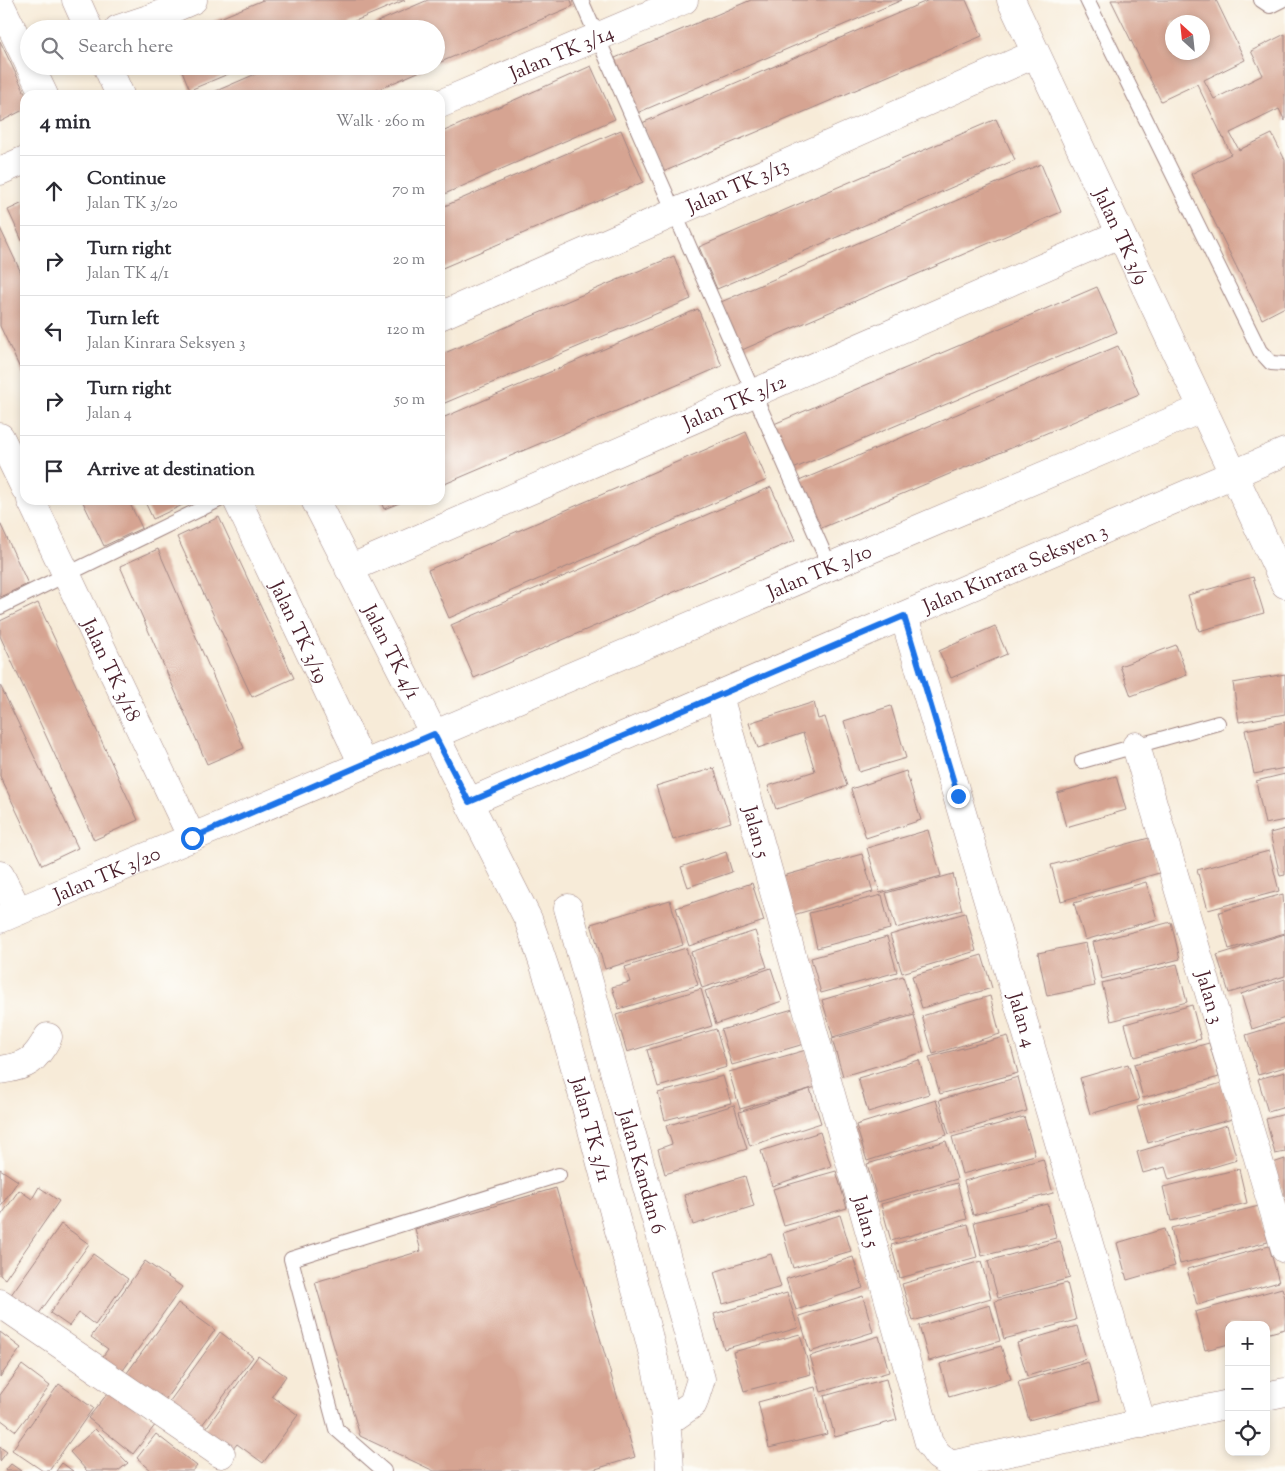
<!DOCTYPE html>
<html lang="en">
<head>
<meta charset="utf-8">
<style>
  body { margin:0; font-family:"Sorts Mill Goudy",serif; background:#f2f2f3; color:#2b2b33 }
  .controls { position:absolute; right:15px; bottom:15px; display:grid; overflow:hidden; border-radius:10px; box-shadow:0 2px 8px #0003 }
  .controls button { width:45px; height:45px; display:grid; place-items:center; padding:0; border:0; border-bottom:1px solid #e1e1e2; background:#fff; color:#2b2b33; font:25px sans-serif }
  .compass { position:absolute; left:1165px; top:15px; width:45px; height:45px; border-radius:50%; background:#fff; box-shadow:0 2px 8px #0003; rotate:333deg }
  .stop { position:absolute; width:15px; height:15px; margin:-11px; border:4px solid #1a73e8; border-radius:50%; background:#fff }
  .stop.end { background:#1a73e8; border-color:#fff; box-shadow:0 1px 5px #0008 }
  .list { margin:0; padding:0; list-style:none }
  h2 { display:flex; justify-content:space-between; align-items:center; height:65px; margin:0; padding:0 20px; font-size:21px }
  h2 small { font-size:16px; font-weight:400; color:#7c7c81 }
  .list li { display:grid; grid-template-columns:32px 1fr auto; gap:15px; align-items:center; box-sizing:border-box; height:70px; padding:0 20px; border-top:1px solid #e1e1e2 }
  .list b { display:block; font-size:19px; white-space:nowrap }
  .list p { margin:0; font-size:16px; white-space:nowrap; color:#7c7c81 }
  .list em { font-size:16px; font-style:normal; color:#7c7c81 }
  .icon { flex:none; width:28px; height:28px; fill:none; stroke:currentColor; stroke-width:2; stroke-linecap:round; stroke-linejoin:round }
  .map { position:relative; flex:none; width:1285px; height:1471px; overflow:hidden }
  .search { position:absolute; background:#fff; box-shadow:0 2px 8px #0003; left:20px; top:20px; width:425px; height:55px; display:flex; align-items:center; gap:12px; box-sizing:border-box; padding:0 18px; border-radius:28px; color:#7c7c81; font-size:19px }
  .panel { position:absolute; background:#fff; box-shadow:0 2px 8px #0003; left:20px; top:90px; width:425px; height:415px; border-radius:15px }
  .map>svg:first-child { display:block }
  .building { fill:#d6a492; fill-rule:evenodd }
  .lines { fill:none; stroke-linecap:round; stroke-linejoin:round }
  .service-casing { stroke:#a08582; stroke-width:16 }
  .minor-casing { stroke:#a08582; stroke-width:29 }
  .service { stroke:#fff; stroke-width:14 }
  .minor { stroke:#fff; stroke-width:28 }
  .route { stroke:#1a73e8; stroke-width:6 }
  .labels { text-anchor:middle; stroke-width:5; stroke-linejoin:round; paint-order:stroke }
  .street-label { font-size:20px; fill:#4a1f2b; stroke:#fdfcf7 }
</style>
</head>
<body>
<div class="map">
<svg width="1285" height="1471" viewBox="0 0 1285 1471">
  <rect width="100%" height="100%" fill="#fdfcf7"/>
  <filter id="ink" filterUnits="userSpaceOnUse"><feTurbulence type="fractalNoise" baseFrequency=".02" numOctaves="2"/><feDisplacementMap in="SourceGraphic" scale="10" xChannelSelector="R" yChannelSelector="G"/><feConvolveMatrix kernelMatrix="1 2 1 2 8 2 1 2 1" color-interpolation-filters="sRGB"/></filter>
  <filter id="wash" filterUnits="userSpaceOnUse"><feTurbulence type="fractalNoise" baseFrequency=".0096" numOctaves="4" result="noise"/><feDisplacementMap in="SourceGraphic" scale="20" xChannelSelector="R" yChannelSelector="G"/><feGaussianBlur stdDeviation="1.12" result="paint"/><feColorMatrix in="noise" values="0 0 0 0 0 0 0 0 0 0 0 0 0 0 0 0 0 1.4 0 .05"/><feComposite in="paint" operator="in"/></filter>
  <g filter="url(#wash)">
    <rect width="100%" height="100%" fill="#f7ebd8"/>
    <g id="blocks">
      <!-- building -->
      <path class="building" d="M 263,0 L 405,0 L 336,29 L 194,29 Z
        M 428,0 L 571,0 L 573,6 L 436,64 L 436,29 L 361,29 Z
        M 751,0 L 902,0 L 637,113 L 615,58 Z
        M 929,0 L 966,0 L 982,36 L 663,172 L 642,123 Z
        M 1111,0 L 1216,0 L 1245,60 L 1204,80 L 1214,99 L 1263,75 L 1251,51 L 1285,34 L 1285,121 L 1279,109 L 1230,133 L 1239,150 L 1272,134 L 1285,160 L 1285,307 L 1262,319 L 1191,174 L 1231,154 L 1197,84 L 1161,101 ZM 1172,22 L 1202,22 L 1202,52 L 1172,52 Z
        M 0,41 L 26,95 L 25,109 L 0,122 Z
        M 180,66 L 247,66 L 190,90 Z
        M 274,66 L 432,66 L 365,95 L 207,95 Z
        M 591,66 L 615,119 L 440,196 L 440,133 Z
        M 996,119 L 1015,160 L 717,289 L 699,247 Z
        M 621,130 L 643,182 L 440,269 L 440,208 Z
        M 1041,164 L 1061,212 L 742,350 L 721,302 Z
        M 25,202 L 25,247 L 8,210 Z
        M 0,228 L 25,281 L 25,379 L 0,326 Z
        M 674,256 L 691,299 L 440,405 L 440,355 Z
        M 1097,287 L 1117,332 L 793,469 L 774,424 Z
        M 698,309 L 722,366 L 440,486 L 440,419 Z
        M 1118,346 L 1139,394 L 819,529 L 799,481 Z
        M 746,432 L 767,480 L 449,618 L 428,570 Z
        M 771,487 L 795,540 L 474,678 L 451,625 Z
        M 82,500 L 128,500 L 142,528 L 104,546 Z
        M 144,500 L 193,500 L 153,519 Z
        M 380,500 L 407,500 L 384,509 Z
        M 219,517 L 294,678 L 252,697 L 177,537 Z
        M 0,523 L 28,584 L 0,597 Z
        M 158,549 L 244,748 L 207,764 L 120,566 Z
        M 1253,577 L 1264,613 L 1199,631 L 1188,595 Z
        M 38,603 L 138,820 L 94,840 L 0,636 L 0,621 Z
        M 995,626 L 1007,654 L 951,678 L 939,651 Z
        M 1176,645 L 1187,675 L 1131,696 L 1120,666 Z
        M 1285,674 L 1285,714 L 1239,722 L 1233,683 Z
        M 0,685 L 78,848 L 42,865 L 0,776 Z
        M 814,702 L 818,719 L 825,717 L 847,786 L 776,809 L 768,786 L 815,771 L 803,733 L 758,748 L 749,723 Z
        M 891,706 L 906,758 L 859,772 L 844,721 Z
        M 1285,722 L 1285,768 L 1254,774 L 1245,730 Z
        M 714,768 L 731,822 L 673,840 L 656,786 Z
        M 906,771 L 921,820 L 866,838 L 851,789 Z
        M 1285,774 L 1285,820 L 1265,824 L 1256,781 Z
        M 1116,776 L 1126,810 L 1066,827 L 1057,793 Z
        M 1285,829 L 1285,875 L 1280,876 L 1270,833 Z
        M 928,830 L 941,876 L 880,893 L 867,848 Z
        M 1149,838 L 1159,873 L 1061,901 L 1051,865 Z
        M 1269,851 L 1279,891 L 1208,910 L 1197,870 Z
        M 726,852 L 732,872 L 688,887 L 681,867 Z
        M 862,854 L 873,892 L 793,915 L 783,876 Z
        M 953,874 L 962,910 L 896,928 L 886,893 Z
        M 1146,882 L 1157,919 L 1085,940 L 1074,903 Z
        M 752,883 L 764,921 L 689,946 L 676,908 Z
        M 1283,894 L 1285,933 L 1229,949 L 1219,912 Z
        M 882,895 L 890,929 L 817,948 L 809,913 Z
        M 670,900 L 683,945 L 605,969 L 591,924 Z
        M 965,913 L 976,951 L 902,973 L 890,935 Z
        M 1171,922 L 1180,959 L 1102,979 L 1093,942 Z
        M 755,931 L 767,967 L 702,988 L 691,952 Z
        M 1285,934 L 1285,976 L 1229,993 L 1217,955 Z
        M 887,937 L 897,972 L 821,993 L 811,958 Z
        M 1086,943 L 1095,986 L 1047,996 L 1038,953 Z
        M 686,948 L 698,985 L 619,1009 L 612,987 L 630,982 L 625,967 Z
        M 982,955 L 992,988 L 922,1008 L 912,976 Z
        M 1177,964 L 1187,1002 L 1111,1021 L 1102,983 Z
        M 771,968 L 782,1001 L 716,1024 L 705,991 Z
        M 903,976 L 914,1013 L 833,1037 L 822,1000 Z
        M 1285,979 L 1285,1018 L 1252,1029 L 1241,994 Z
        M 701,989 L 712,1026 L 627,1052 L 616,1015 Z
        M 990,996 L 1000,1034 L 933,1054 L 922,1016 Z
        M 1192,1005 L 1201,1039 L 1134,1057 L 1125,1024 Z
        M 793,1009 L 804,1044 L 732,1065 L 721,1030 Z
        M 914,1015 L 924,1052 L 843,1076 L 832,1039 Z
        M 1285,1023 L 1285,1067 L 1258,1075 L 1246,1035 Z
        M 716,1029 L 727,1067 L 658,1087 L 647,1050 Z
        M 1008,1036 L 1018,1073 L 940,1094 L 929,1057 Z
        M 1209,1043 L 1219,1077 L 1143,1098 L 1134,1064 Z
        M 806,1050 L 816,1087 L 740,1109 L 729,1072 Z
        M 919,1060 L 929,1094 L 868,1112 L 858,1078 Z
        M 1128,1064 L 1139,1100 L 1090,1114 L 1080,1078 Z
        M 1285,1072 L 1285,1107 L 1268,1112 L 1258,1079 Z
        M 723,1076 L 731,1103 L 665,1120 L 658,1093 Z
        M 1018,1077 L 1027,1111 L 949,1134 L 939,1100 Z
        M 1222,1083 L 1232,1119 L 1148,1143 L 1137,1107 Z
        M 810,1089 L 821,1123 L 750,1146 L 739,1112 Z
        M 936,1100 L 947,1135 L 867,1161 L 856,1125 Z
        M 734,1105 L 747,1149 L 665,1174 L 658,1149 L 672,1144 L 666,1126 Z
        M 1285,1114 L 1285,1152 L 1275,1154 L 1266,1119 Z
        M 1024,1117 L 1035,1155 L 962,1174 L 952,1137 Z
        M 1227,1125 L 1237,1160 L 1169,1180 L 1165,1167 L 1143,1173 L 1137,1152 Z
        M 820,1132 L 831,1166 L 772,1186 L 761,1151 Z
        M 946,1141 L 957,1179 L 878,1202 L 867,1164 Z
        M 1043,1159 L 1053,1193 L 973,1215 L 964,1181 Z
        M 1285,1159 L 1285,1200 L 1273,1163 Z
        M 0,1169 L 18,1181 L 0,1207 Z
        M 1239,1169 L 1247,1203 L 1171,1221 L 1163,1187 Z
        M 836,1171 L 847,1208 L 784,1226 L 773,1189 Z
        M 745,1176 L 754,1206 L 693,1225 L 684,1195 Z
        M 957,1183 L 967,1219 L 891,1241 L 881,1204 Z
        M 39,1187 L 59,1201 L 5,1279 L 0,1275 L 0,1217 L 19,1190 L 32,1199 Z
        M 556,1188 L 635,1457 L 589,1471 L 434,1471 L 360,1436 L 315,1282 L 421,1251 L 415,1229 Z
        M 1048,1204 L 1056,1238 L 982,1256 L 974,1222 Z
        M 1259,1206 L 1268,1242 L 1180,1264 L 1171,1228 Z
        M 840,1215 L 851,1251 L 793,1268 L 783,1233 Z
        M 61,1224 L 89,1244 L 35,1319 L 8,1299 Z
        M 968,1224 L 977,1257 L 900,1278 L 891,1245 Z
        M 1164,1229 L 1175,1266 L 1127,1280 L 1117,1243 Z
        M 1060,1241 L 1070,1278 L 998,1298 L 988,1261 Z
        M 1269,1246 L 1279,1282 L 1197,1305 L 1187,1269 Z
        M 93,1254 L 128,1279 L 95,1325 L 79,1313 L 69,1326 L 50,1313 Z
        M 771,1254 L 781,1287 L 723,1304 L 714,1272 Z
        M 853,1257 L 863,1288 L 796,1310 L 786,1279 Z
        M 145,1261 L 182,1287 L 119,1376 L 99,1362 L 108,1349 L 91,1337 Z
        M 981,1261 L 991,1298 L 913,1321 L 902,1284 Z
        M 1067,1283 L 1076,1320 L 1004,1339 L 995,1301 Z
        M 1282,1288 L 1285,1298 L 1285,1329 L 1266,1334 L 1266,1325 L 1229,1325 L 1229,1344 L 1205,1350 L 1195,1312 Z
        M 787,1293 L 798,1328 L 724,1349 L 714,1314 Z
        M 863,1296 L 873,1332 L 810,1352 L 799,1316 Z
        M 178,1303 L 215,1330 L 162,1404 L 124,1377 Z
        M 990,1305 L 1000,1341 L 929,1361 L 919,1326 Z
        M 1077,1326 L 1086,1359 L 1027,1376 L 1017,1343 Z
        M 0,1332 L 21,1348 L 0,1377 Z
        M 220,1332 L 253,1357 L 199,1429 L 167,1405 Z
        M 800,1334 L 811,1374 L 744,1391 L 733,1352 Z
        M 879,1336 L 889,1372 L 821,1392 L 810,1356 Z
        M 1001,1346 L 1011,1379 L 949,1397 L 940,1364 Z
        M 258,1356 L 286,1376 L 272,1396 L 298,1415 L 263,1463 L 237,1444 L 228,1455 L 201,1435 Z
        M 1088,1362 L 1099,1401 L 1029,1420 L 1018,1382 Z
        M 22,1365 L 50,1386 L 16,1431 L 0,1419 L 0,1395 Z
        M 886,1379 L 897,1420 L 835,1437 L 824,1396 Z
        M 59,1384 L 93,1408 L 49,1471 L 43,1471 L 12,1450 Z
        M 815,1387 L 827,1434 L 769,1448 L 758,1402 Z
        M 112,1388 L 156,1424 L 133,1454 L 88,1418 Z
        M 95,1429 L 128,1463 L 118,1471 L 87,1471 L 70,1452 Z
        M 156,1434 L 197,1466 L 193,1471 L 152,1471 L 137,1458 Z
        M 0,1447 L 7,1452 L 0,1461 Z
        M 62,1463 L 73,1471 L 56,1471 Z
        M 11,1464 L 21,1471 L 5,1471 Z"/>
    </g>
  </g>
  <g filter="url(#ink)">
    <use href="#blocks" fill-opacity="0" stroke="#a08582" stroke-width="1"/>
    <g class="lines">
      <!-- service casing -->
      <g class="service-casing">
        <path id="service" d="M 581,0 L 830,567
          M 1087,0 L 1260,351 L 1271,363 L 1285,364
          M 1261,0 L 1270,6 L 1282,0
          M 0,607 L 219,500
          M 1082,761 L 1218,723
          M 384,1471 L 336,1429 L 291,1259 L 559,1175"/>
      </g>
      <!-- minor casing -->
      <g class="minor-casing">
        <g id="minor">
          <path d="M 76,0 L 89,29"/>
          <path id="s1" d="M 1011,0 L 1285,584"/>
          <path d="M 0,4 L 29,64"/>
          <path d="M 118,29 L 154,17 L 193,0"/>
          <path d="M 30,66 L 44,95"/>
          <path d="M 107,66 L 120,95"/>
          <path id="s2" d="M 440,104 L 684,0"/>
          <path d="M 0,171 L 25,160"/>
          <path id="s3" d="M 440,316 L 1035,54"/>
          <path d="M 0,437 L 25,488"/>
          <path id="s4" d="M 31,500 L 192,838"/>
          <path id="s5" d="M 237,500 L 363,764"/>
          <path id="s6" d="M 315,500 L 528,919 C 564,1018 589,1119 616,1220 C 639,1302 667,1385 670,1471"/>
          <path id="s7" d="M 349,569 L 1120,234"/>
          <path id="s8" d="M 904,616 L 1142,1424"/>
          <path id="s9" d="M 719,696 L 929,1443 L 938,1456 L 951,1465 L 1229,1404"/>
          <path id="s10" d="M 1136,746 L 1285,1249"/>
          <path id="s11" d="M 469,802 L 1285,452"/>
          <path d="M 0,875 L 18,911"/>
          <path id="s12" d="M 568,908 L 701,1379 L 693,1404 L 667,1422"/>
          <path id="s13" d="M 0,919 L 1203,408"/>
          <path d="M 0,1070 C 28,1066 35,1061 48,1037"/>
          <path d="M 0,1303 L 221,1454"/>
          <path d="M 1266,1396 L 1285,1392"/>
        </g>
      </g>
      <!-- service -->
      <use href="#service" class="service"/>
      <!-- minor -->
      <use href="#minor" class="minor"/>
    </g>
  </g>
  <g class="lines" filter="url(#ink)">
    <!-- route -->
    <path class="route" d="M 192,838 L 434,734 L 469,802 L 904,616 L 958,796"/>
  </g>
  <g class="labels">
    <!-- street labels -->
    <g class="street-label">
      <text dy="7" stroke="none"><textPath href="#s2" startOffset="132">Jalan TK 3/14</textPath></text>
      <text dy="7" stroke="none"><textPath href="#s3" startOffset="325">Jalan TK 3/13</textPath></text>
      <text dy="7" stroke="none"><textPath href="#s1" startOffset="261">Jalan TK 3/9</textPath></text>
      <text dy="7" stroke="none"><textPath href="#s7" startOffset="420">Jalan TK 3/12</textPath></text>
      <text dy="7" stroke="none"><textPath href="#s11" startOffset="594">Jalan Kinrara Seksyen 3</textPath></text>
      <text dy="7" stroke="none"><textPath href="#s13" startOffset="890">Jalan TK 3/10</textPath></text>
      <text dy="7" stroke="none"><textPath href="#s5" startOffset="146">Jalan TK 3/19</textPath></text>
      <text dy="7" stroke="none"><textPath href="#s6" startOffset="170">Jalan TK 4/1</textPath></text>
      <text dy="7" stroke="none"><textPath href="#s4" startOffset="188">Jalan TK 3/18</textPath></text>
      <text dy="7" stroke="none"><textPath href="#s9" startOffset="141">Jalan 5</textPath></text>
      <text dy="7" stroke="none"><textPath href="#s13" startOffset="116">Jalan TK 3/20</textPath></text>
      <text dy="7" stroke="none"><textPath href="#s10" startOffset="262">Jalan 3</textPath></text>
      <text dy="7" stroke="none"><textPath href="#s8" startOffset="421">Jalan 4</textPath></text>
      <text dy="7" stroke="none"><textPath href="#s6" startOffset="690">Jalan TK 3/11</textPath></text>
      <text dy="7" stroke="none"><textPath href="#s12" startOffset="274">Jalan Kandan 6</textPath></text>
      <text dy="7" stroke="none"><textPath href="#s9" startOffset="546">Jalan 5</textPath></text>
    </g>
  </g>
</svg>
<div class="controls">
<button>+</button>
<button>−</button>
<button><svg class="icon" aria-label="locate" viewBox="0 0 24 24"><circle cx="12" cy="12" r="6"/><path d="M12 2v4M12 18v4M2 12h4M18 12h4"/></svg></button>
</div>
<svg class="compass" viewBox="-18 -18 36 36"><path d="M0-13l5 13h-10z" fill="#e53935"/><path d="M0 13l5-13h-10z" fill="#7c7c81"/></svg>
<div class="stop" style="left:192px;top:838px"></div>
<div class="stop end" style="left:958px;top:796px"></div>
<div class="search"><svg class="icon" aria-label="search" viewBox="0 0 24 24"><circle cx="10" cy="10" r="6"/><path d="M15 15l6 6"/></svg>Search here</div>
<section class="panel">
<h2>4 min<small>Walk · 260 m</small></h2>
<ul class="list">
<li><svg class="icon" aria-label="ahead" viewBox="0 0 24 24"><path d="M12 20V5M6 11l6-6 6 6"/></svg><div><b>Continue</b><p>Jalan TK 3/20</p></div><em>70 m</em></li>
<li><svg class="icon" aria-label="right" viewBox="0 0 24 24"><path d="M7 20v-9h11M14 6l5 5-5 5"/></svg><div><b>Turn right</b><p>Jalan TK 4/1</p></div><em>20 m</em></li>
<li><svg class="icon" aria-label="left" viewBox="0 0 24 24"><path d="M17 20v-9H6M10 6l-5 5 5 5"/></svg><div><b>Turn left</b><p>Jalan Kinrara Seksyen 3</p></div><em>120 m</em></li>
<li><svg class="icon" aria-label="right" viewBox="0 0 24 24"><path d="M7 20v-9h11M14 6l5 5-5 5"/></svg><div><b>Turn right</b><p>Jalan 4</p></div><em>50 m</em></li>
<li><svg class="icon" aria-label="arrive" viewBox="0 0 24 24"><path d="M6 21V4h12l-3 4 3 4H6"/></svg><div><b>Arrive at destination</b></div></li>
</ul>
</section>
</div>
</body>
</html>
